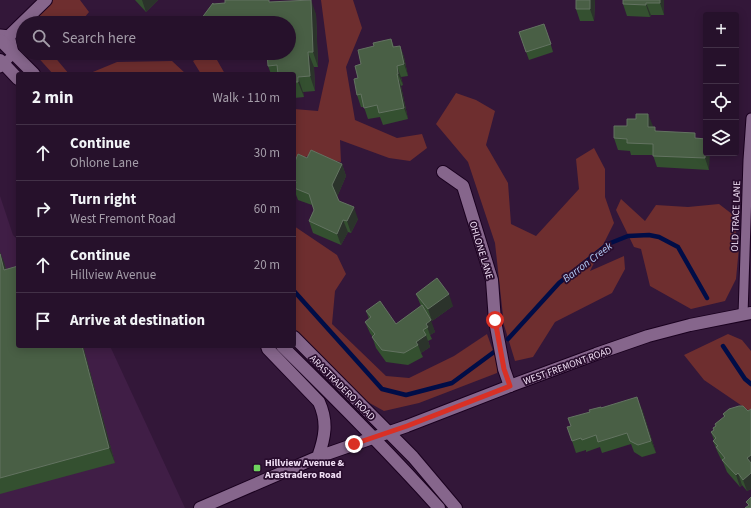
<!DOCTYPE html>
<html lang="en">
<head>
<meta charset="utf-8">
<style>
  body { margin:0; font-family:"Source Sans 3",sans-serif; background:#321f37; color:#f1f3f6 }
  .controls { position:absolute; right:12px; top:12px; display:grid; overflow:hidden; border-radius:4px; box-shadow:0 2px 10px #0003 }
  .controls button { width:36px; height:36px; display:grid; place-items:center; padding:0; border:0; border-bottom:1px solid #423147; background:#26112b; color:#f1f3f6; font:20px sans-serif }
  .stop { position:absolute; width:12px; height:12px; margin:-9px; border:3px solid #d93025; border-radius:50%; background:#fff }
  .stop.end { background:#d93025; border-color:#fff; box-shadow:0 1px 4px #0008 }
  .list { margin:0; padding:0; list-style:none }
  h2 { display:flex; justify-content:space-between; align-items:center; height:52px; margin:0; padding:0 16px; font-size:17px }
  h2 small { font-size:13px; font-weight:400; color:#a49da9 }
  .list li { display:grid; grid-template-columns:26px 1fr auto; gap:12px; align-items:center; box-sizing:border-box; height:56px; padding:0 16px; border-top:1px solid #423147 }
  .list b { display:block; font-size:15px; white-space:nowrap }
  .list p { margin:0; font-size:13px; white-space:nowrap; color:#a49da9 }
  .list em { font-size:13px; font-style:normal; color:#a49da9 }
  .icon { flex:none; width:22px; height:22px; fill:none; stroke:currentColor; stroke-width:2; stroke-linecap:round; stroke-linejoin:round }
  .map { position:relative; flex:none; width:751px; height:508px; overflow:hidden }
  .search { position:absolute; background:#26112b; box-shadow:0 2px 10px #0003; left:16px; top:16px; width:280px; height:44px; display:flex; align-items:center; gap:10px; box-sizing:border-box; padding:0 14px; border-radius:22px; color:#a49da9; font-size:15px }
  .panel { position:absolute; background:#26112b; box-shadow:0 2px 10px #0003; left:16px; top:72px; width:280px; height:276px; border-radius:4px }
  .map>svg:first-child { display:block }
  .built { fill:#401e46 }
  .green { fill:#6e2e2f }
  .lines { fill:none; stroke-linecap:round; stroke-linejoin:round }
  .stream { stroke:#000d47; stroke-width:4.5 }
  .service-casing { stroke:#1a011f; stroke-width:11 }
  .minor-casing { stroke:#1a011f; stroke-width:14 }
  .tertiary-casing { stroke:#1a011f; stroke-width:14 }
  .secondary-casing { stroke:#1a011f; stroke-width:14 }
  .service { stroke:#86668c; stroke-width:9 }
  .minor { stroke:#86668c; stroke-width:12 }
  .tertiary { stroke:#86668c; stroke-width:12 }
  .secondary { stroke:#86668c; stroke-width:12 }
  .wall { fill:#345030 }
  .shaded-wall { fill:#2b332b }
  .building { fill:#495f45; stroke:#637361 }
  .route { stroke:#d93025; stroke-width:5 }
  .poi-dot { fill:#6fd35f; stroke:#290d2e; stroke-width:1.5 }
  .labels { text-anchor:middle; stroke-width:3.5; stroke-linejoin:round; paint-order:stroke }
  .street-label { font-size:10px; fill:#f1dff5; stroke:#290d2e }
  .poi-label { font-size:10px; font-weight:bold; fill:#f1dff5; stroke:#290d2e; text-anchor:start }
  .water-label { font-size:11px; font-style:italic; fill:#b4cef9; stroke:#290d2e }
</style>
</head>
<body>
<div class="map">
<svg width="751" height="508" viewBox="0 0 751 508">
  <rect width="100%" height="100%" fill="#331739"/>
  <!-- built -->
  <path class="built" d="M 0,196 L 13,235 L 18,240 L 18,346 L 110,346 L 185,508 L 0,508 Z"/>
  <!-- green -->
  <path class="green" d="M 48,0 L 80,0 L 89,12 L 80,23 L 25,23 Z
    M 321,0 L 353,0 L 362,28 L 346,67 L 355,120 L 397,138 L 422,134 L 427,148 L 410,161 L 389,158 L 340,140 L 341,162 L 308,156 L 294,161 L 294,109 L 318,111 L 329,61 Z
    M 34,53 L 54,53 L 53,55 L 69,74 L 53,74 Z
    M 207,53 L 213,53 L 225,74 L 201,74 L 193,61 Z
    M 172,61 L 186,74 L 88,74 L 117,62 Z
    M 456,93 L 476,100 L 495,111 L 486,145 L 508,183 L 511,224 L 536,236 L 579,189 L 576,159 L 594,148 L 605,169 L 605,197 L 614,223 L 590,271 L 624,256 L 625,269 L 612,293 L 555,322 L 533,357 L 515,361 L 504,325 L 495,243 L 468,162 L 436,124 Z
    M 621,199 L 645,221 L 656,205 L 688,207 L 719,204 L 732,214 L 739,247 L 736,279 L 725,301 L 691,309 L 650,286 L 641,249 L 634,247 L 616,210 Z
    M 294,226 L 337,255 L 346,274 L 335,291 L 332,324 L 386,376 L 409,378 L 454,356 L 487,334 L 497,362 L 497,373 L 419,403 L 384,411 L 346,390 L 294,335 Z
    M 728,334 L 742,340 L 751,351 L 751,412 L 704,380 L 684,355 Z"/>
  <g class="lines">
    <!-- stream -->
    <path class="stream" d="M 294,291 L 382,389 L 406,395 L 452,383 L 494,352
      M 508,339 L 559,283 L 608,244 L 628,236 L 649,235 L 659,237 L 678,247 L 707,298
      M 723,346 L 745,379 L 751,384"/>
    <!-- service casing -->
    <g class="service-casing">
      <path id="service" d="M 0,34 L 10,35 L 14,53 L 0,68
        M 743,315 L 748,160 L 751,118"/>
    </g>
    <!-- minor casing -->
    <g class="minor-casing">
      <path id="minor" d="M 10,35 L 46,0
        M 443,172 L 463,186 L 492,280 L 495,321 L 504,369 L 510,386"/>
    </g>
    <!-- tertiary casing -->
    <g class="tertiary-casing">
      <path id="tertiary" d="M 267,346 L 268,349 L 319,402 C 328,422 325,437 318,457
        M 200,508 L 318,457 L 407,426 L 510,386 L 596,354 L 648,336 L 690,325 L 751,313"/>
    </g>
    <!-- secondary casing -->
    <g class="secondary-casing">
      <path id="secondary" d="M 0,40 L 34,74
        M 0,60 L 18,79
        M 294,337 L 413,457 L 456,508
        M 282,346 C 336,399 389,452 439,508"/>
    </g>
    <!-- service -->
    <use href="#service" class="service"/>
    <!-- minor -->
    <use href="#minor" class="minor"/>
    <!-- tertiary -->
    <use href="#tertiary" class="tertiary"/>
    <!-- secondary -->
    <use href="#secondary" class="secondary"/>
  </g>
  <!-- wall -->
  <path class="wall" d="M 135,0 L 158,0 L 146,12 Z
    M 576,0 L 595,0 L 594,21 L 580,21 L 576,9 Z
    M 271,2 L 316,14 L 318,67 L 314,67 L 315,91 L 303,92 L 304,97 L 294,98 L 294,74 L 271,74 L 268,66 L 289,23 L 198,23 L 213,3 L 214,4 Z
    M 664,2 L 664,15 L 651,15 L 650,17 L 627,16 L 623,4 Z
    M 519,32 L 547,32 L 553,52 L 529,60 Z
    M 391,39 L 394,47 L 400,46 L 404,57 L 408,76 L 401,77 L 403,85 L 401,86 L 408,119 L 383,125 L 380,117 L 368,119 L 364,107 L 361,107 L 357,95 L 358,78 L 361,64 L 374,46 Z
    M 653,126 L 653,127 L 656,131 L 697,139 L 706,139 L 709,170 L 657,167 L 653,155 L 631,155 L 630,151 L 618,150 L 614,138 Z
    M 307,158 L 342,164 L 346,176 L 337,197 L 339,201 L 358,219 L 351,233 L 348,232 L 341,245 L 313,233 L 309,221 L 314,210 L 312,205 L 298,200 L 295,192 L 294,191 L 294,164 Z
    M 0,252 L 6,269 L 18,346 L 83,346 L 115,463 L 0,494 Z
    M 416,294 L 453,306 L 432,321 L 428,315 L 435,332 L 430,335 L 432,339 L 428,341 L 430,347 L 421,353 L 423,357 L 408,365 L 386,362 L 376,348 L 372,336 L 370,333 L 365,322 L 369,319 L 366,311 L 396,324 L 421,306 Z
    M 601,408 L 642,409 L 656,453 L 642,457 L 634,452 L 631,444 L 602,453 L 600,447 L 586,452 L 586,450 L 576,453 L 572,441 L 571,426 Z
    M 751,409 L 751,489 L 747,491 L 742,485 L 740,487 L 727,472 L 723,462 L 721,459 L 718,453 L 713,441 L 714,440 L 711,432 L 714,430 L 713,428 L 716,426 L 715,424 L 724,417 L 723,414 L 748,411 Z"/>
  <!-- shaded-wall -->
  <path class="shaded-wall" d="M 142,0 L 158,0 L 146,12 Z
    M 311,0 L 316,14 L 318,67 L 313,52 Z
    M 590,0 L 595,0 L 594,21 L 590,9 Z
    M 660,0 L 664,0 L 664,15 L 660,3 Z
    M 646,3 L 651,15 L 650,17 L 646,5 Z
    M 400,46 L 404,57 L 408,76 L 404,64 Z
    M 308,52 L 314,67 L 315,91 L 310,76 Z
    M 397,66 L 401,77 L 403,85 L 398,74 Z
    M 397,74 L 401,86 L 408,119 L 404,108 Z
    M 298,77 L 303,92 L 304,97 L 298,82 Z
    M 648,114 L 653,126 L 652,139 L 648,127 Z
    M 706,139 L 706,153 L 710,153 L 709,170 L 705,158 Z
    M 342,164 L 346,176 L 337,197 L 332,185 Z
    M 354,207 L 358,219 L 351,233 L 347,221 Z
    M 343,220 L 348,232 L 341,245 L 337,234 Z
    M 0,252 L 4,262 L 10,285 L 4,270 Z
    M 449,294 L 453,306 L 432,321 L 428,309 Z
    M 431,320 L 435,332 L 430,335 L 426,324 Z
    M 426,335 L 430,347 L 421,353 L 418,345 L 416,342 Z
    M 82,346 L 83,346 L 115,463 L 109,448 Z
    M 637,397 L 642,409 L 656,453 L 651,441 Z
    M 751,455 L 751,470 L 747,458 Z
    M 738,473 L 742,485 L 740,487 L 736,475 Z
    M 751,473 L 751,489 L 747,491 L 743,480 Z"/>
  <!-- building -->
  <path class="building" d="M 225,0 L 269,0 L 269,2 L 311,0 L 313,52 L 308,52 L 310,76 L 298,77 L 298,82 L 294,82 L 294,74 L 278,74 L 277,65 L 268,66 L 267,53 L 289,53 L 289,23 L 250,23 L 249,19 L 215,22 L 215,23 L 198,23 L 213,3 L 213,4 L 225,3 Z
    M 576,0 L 590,0 L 590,9 L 576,9 Z
    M 623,0 L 660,0 L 660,3 L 646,3 L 646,5 L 623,4 Z
    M 544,24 L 551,44 L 526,52 L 519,32 Z
    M 391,39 L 393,47 L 400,46 L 404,64 L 397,66 L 398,74 L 397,74 L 404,108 L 379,113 L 377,105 L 364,108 L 361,94 L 357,95 L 354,79 L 358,78 L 355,66 L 361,64 L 358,50 L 374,46 L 373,43 Z
    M 636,114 L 648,114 L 648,127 L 655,127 L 655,131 L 695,133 L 695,138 L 706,139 L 705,158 L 653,156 L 653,144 L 627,143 L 627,139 L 614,138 L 614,126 L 627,126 L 627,119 L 636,119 Z
    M 311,150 L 342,164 L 332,185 L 339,201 L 354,207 L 347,221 L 343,220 L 337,234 L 309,221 L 314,210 L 309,194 L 294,188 L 296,182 L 294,181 L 294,164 L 298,154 L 307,158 Z
    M 0,254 L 4,270 L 18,266 L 18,346 L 82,346 L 109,448 L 0,478 Z
    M 437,278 L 449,294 L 428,309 L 416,294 Z
    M 380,301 L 396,324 L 422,305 L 431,320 L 426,324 L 428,327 L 423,330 L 426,335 L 416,342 L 418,345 L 404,353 L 382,350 L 372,337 L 375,334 L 365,322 L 371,317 L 366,311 Z
    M 637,397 L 651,441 L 638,445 L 630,441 L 627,433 L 598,442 L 596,435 L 582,440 L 581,438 L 572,441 L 567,427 L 571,426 L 568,418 L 590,412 L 589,410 L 601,407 L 601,408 Z
    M 739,406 L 743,406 L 748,411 L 751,409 L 751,455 L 747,458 L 751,463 L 751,473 L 743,480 L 738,473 L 736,475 L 722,460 L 725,458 L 716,447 L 718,446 L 713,441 L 716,438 L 711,432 L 714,430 L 713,428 L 716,426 L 715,424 L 725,416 L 723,414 L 729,409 Z
    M 751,497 L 751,508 L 745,508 L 749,505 L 746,502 Z"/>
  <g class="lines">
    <!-- route -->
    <path class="route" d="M 354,444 L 407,426 L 510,386 L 504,369 L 495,320"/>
  </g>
  <!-- markers -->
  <rect class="poi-dot" x="253" y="464" width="8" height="8" rx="2"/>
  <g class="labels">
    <!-- street labels -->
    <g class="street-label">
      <text transform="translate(735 216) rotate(-88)" y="4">OLD TRACE LANE</text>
      <text transform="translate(482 250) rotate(73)" y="4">OHLONE LANE</text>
      <text transform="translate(567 365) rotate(-20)" y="4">WEST FREMONT ROAD</text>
      <text transform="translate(343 387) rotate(45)" y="4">ARASTRADERO ROAD</text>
    </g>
    <!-- poi labels -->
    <g class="poi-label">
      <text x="265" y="466">Hillview Avenue &amp;<tspan x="265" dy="12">Arastradero Road</tspan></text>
    </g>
    <!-- water labels -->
    <g class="water-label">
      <text transform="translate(587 262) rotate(-37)" y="4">Barron Creek</text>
    </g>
  </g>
</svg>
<div class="controls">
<button>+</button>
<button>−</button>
<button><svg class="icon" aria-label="locate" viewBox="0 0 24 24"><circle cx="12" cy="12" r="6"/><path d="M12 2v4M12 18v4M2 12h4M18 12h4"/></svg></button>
<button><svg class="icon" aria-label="layers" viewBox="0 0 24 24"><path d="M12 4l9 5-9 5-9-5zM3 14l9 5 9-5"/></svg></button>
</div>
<div class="stop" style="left:495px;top:320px"></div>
<div class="stop end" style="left:354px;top:444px"></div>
<div class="search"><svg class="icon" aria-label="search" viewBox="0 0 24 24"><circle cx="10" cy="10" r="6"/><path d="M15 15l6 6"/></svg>Search here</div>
<section class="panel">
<h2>2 min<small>Walk · 110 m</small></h2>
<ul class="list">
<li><svg class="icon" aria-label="ahead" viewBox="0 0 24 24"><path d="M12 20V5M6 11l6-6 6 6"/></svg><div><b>Continue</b><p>Ohlone Lane</p></div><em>30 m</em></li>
<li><svg class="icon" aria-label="right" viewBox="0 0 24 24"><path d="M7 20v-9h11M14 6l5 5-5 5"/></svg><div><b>Turn right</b><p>West Fremont Road</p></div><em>60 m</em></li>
<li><svg class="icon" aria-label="ahead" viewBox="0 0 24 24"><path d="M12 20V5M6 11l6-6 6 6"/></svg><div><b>Continue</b><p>Hillview Avenue</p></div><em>20 m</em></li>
<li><svg class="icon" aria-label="arrive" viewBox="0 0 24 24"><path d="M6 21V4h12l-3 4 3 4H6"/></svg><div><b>Arrive at destination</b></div></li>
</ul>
</section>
</div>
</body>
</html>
